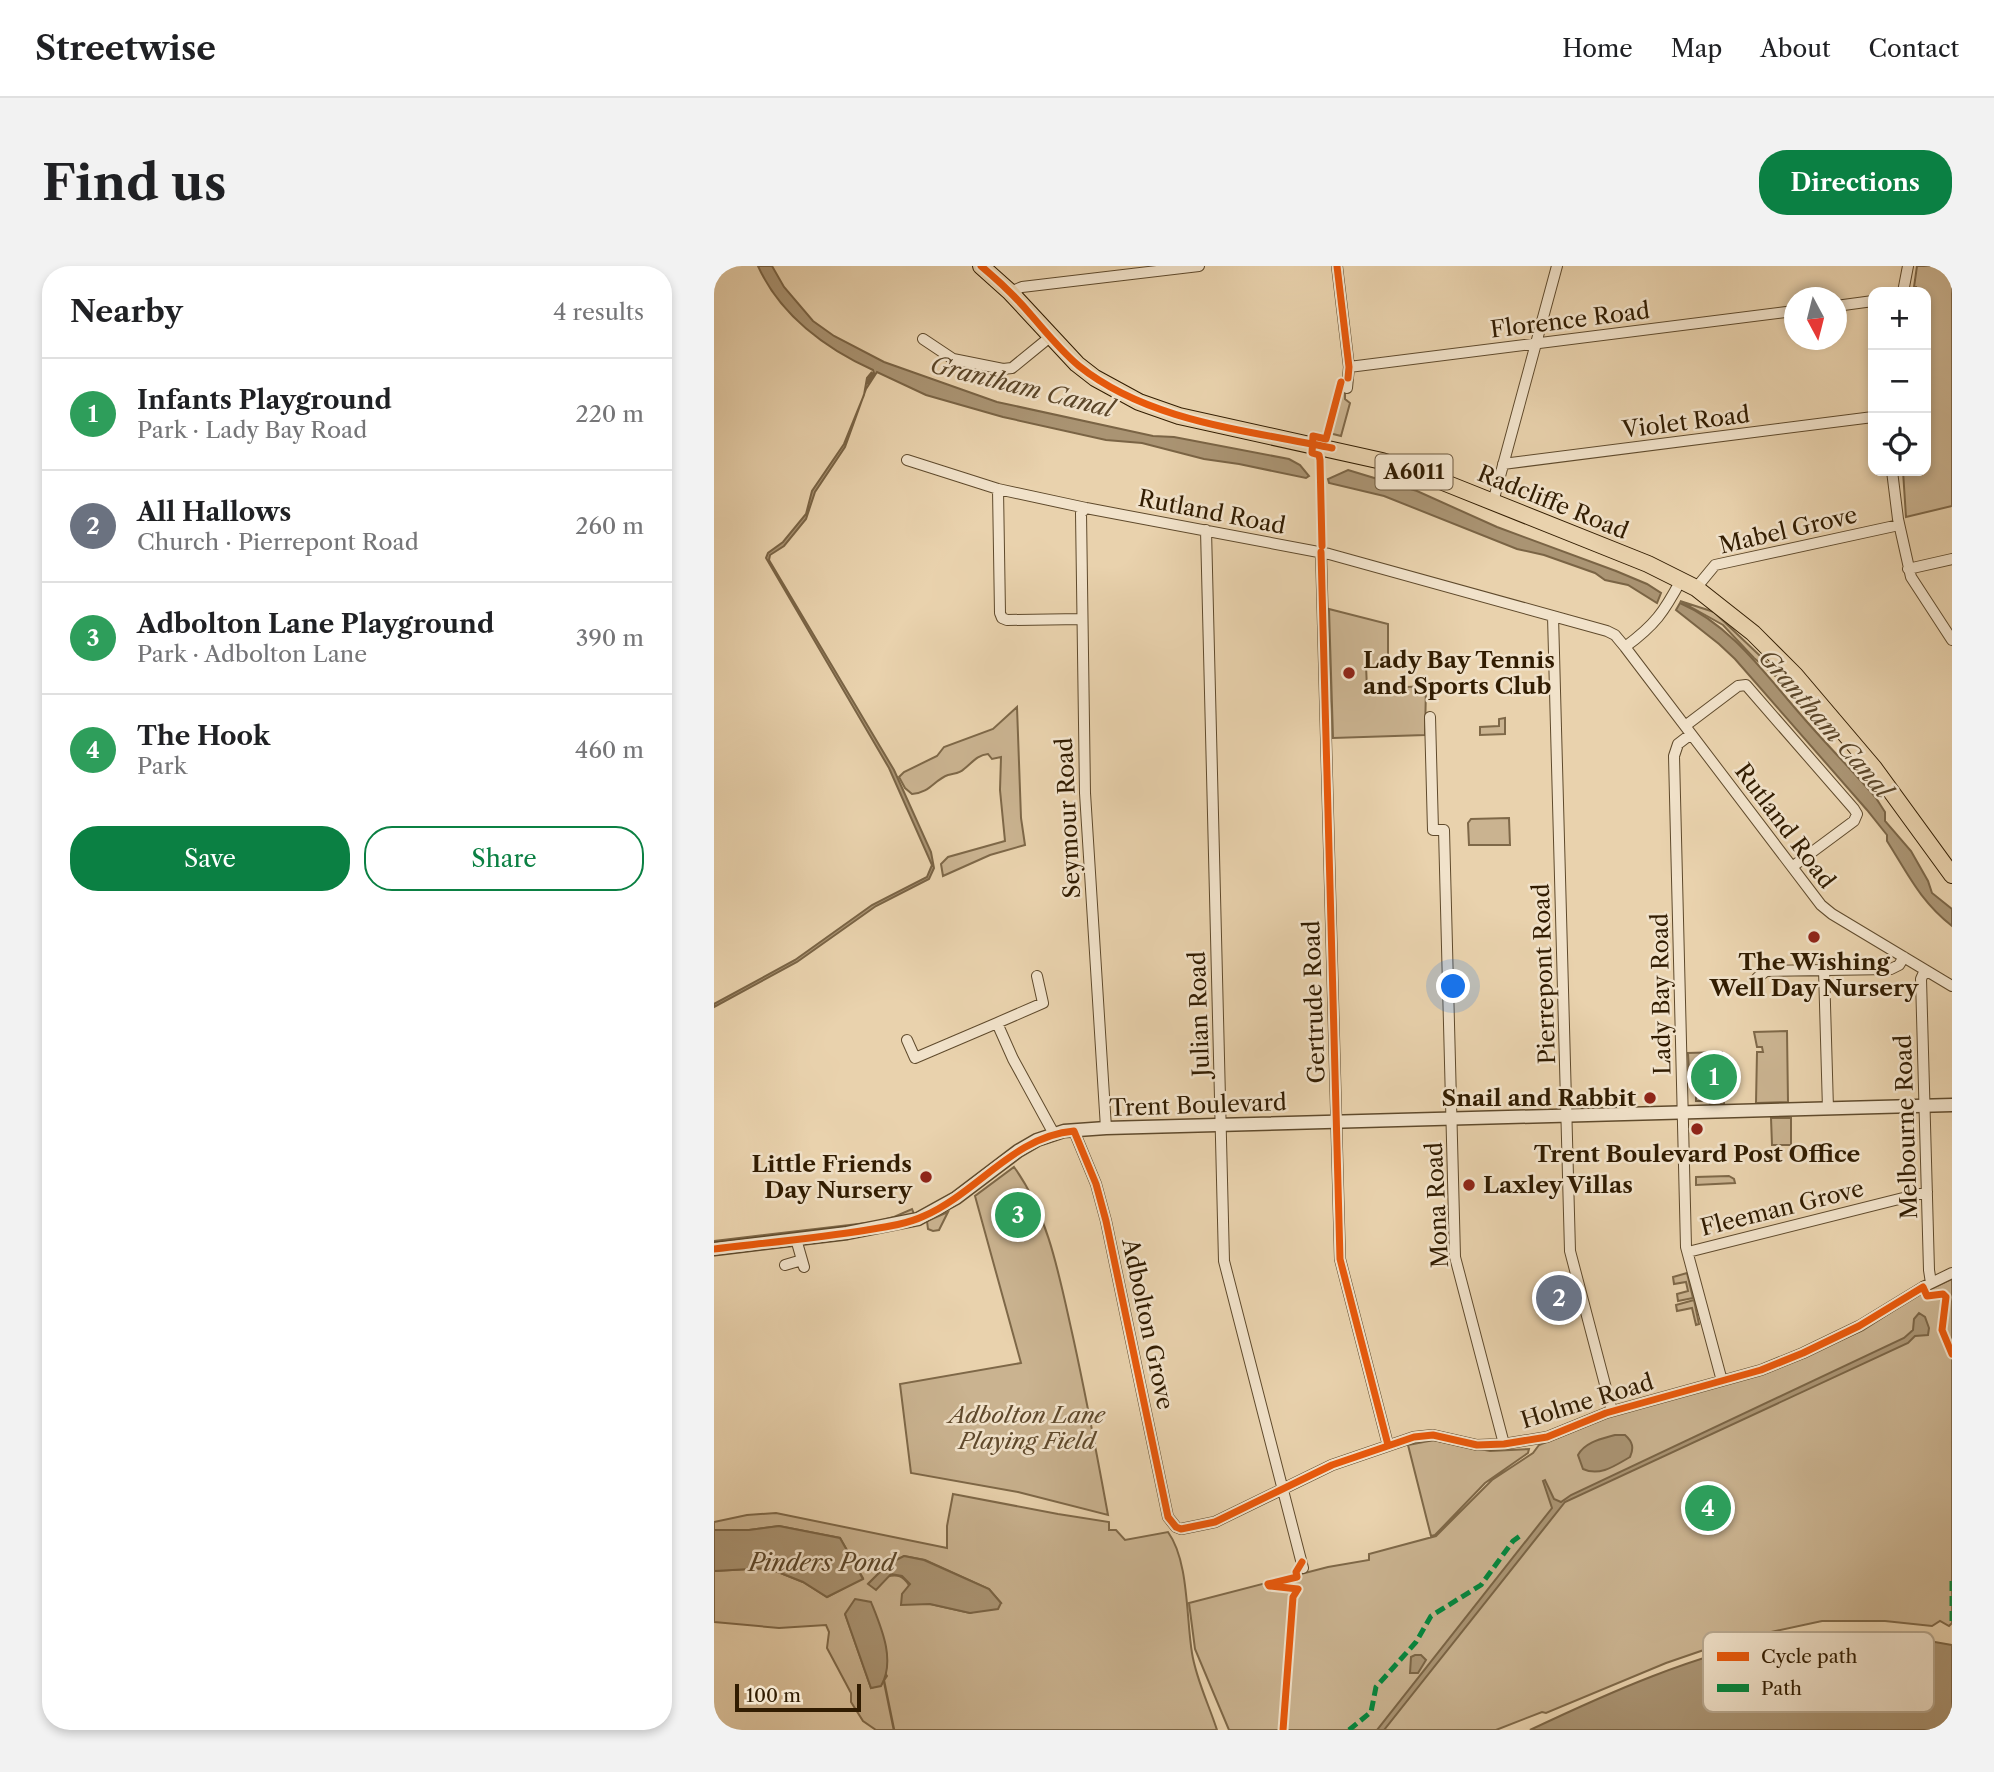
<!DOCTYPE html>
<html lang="en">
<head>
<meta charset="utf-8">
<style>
  body { margin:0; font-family:"Libre Caslon Text",serif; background:#f2f2f2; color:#202124 }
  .controls { position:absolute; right:21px; top:21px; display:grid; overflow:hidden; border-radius:14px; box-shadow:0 4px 10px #0003 }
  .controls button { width:63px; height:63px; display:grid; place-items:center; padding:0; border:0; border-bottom:2px solid #e0e0e0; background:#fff; color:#202124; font:35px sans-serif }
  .compass { position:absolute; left:1070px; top:21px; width:63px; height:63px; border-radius:50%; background:#fff; box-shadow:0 4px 10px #0003; rotate:173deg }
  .scale { position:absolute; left:21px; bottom:18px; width:126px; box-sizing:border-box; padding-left:7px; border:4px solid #311c01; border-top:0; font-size:19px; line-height:24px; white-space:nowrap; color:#311c01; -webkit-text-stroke:5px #f1e2ca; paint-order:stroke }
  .you { position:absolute; left:740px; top:721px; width:24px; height:24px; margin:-18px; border:5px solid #fff; border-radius:50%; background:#1a73e8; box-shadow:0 0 0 10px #1a73e833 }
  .badge { display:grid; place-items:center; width:46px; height:46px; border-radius:50%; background:#0b8043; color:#fff; font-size:23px; font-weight:700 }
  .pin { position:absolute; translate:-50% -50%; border:4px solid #fff; box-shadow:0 2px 7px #0006 }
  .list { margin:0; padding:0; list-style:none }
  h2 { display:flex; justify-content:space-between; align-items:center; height:91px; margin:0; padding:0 28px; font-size:30px }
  h2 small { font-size:23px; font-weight:400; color:#757577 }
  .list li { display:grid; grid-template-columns:46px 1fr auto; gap:21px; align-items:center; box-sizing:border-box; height:112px; padding:0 28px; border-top:2px solid #e0e0e0 }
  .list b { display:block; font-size:26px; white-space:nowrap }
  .list p { margin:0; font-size:23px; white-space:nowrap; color:#757577 }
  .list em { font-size:23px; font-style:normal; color:#757577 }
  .actions { display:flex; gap:14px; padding:21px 28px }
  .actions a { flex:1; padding:16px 0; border:2px solid #0b8043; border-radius:28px; text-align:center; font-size:24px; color:#0b8043 }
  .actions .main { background:#0b8043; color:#fff }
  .icon { flex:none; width:38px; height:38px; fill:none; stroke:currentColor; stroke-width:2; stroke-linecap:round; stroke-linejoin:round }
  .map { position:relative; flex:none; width:1238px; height:1464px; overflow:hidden; border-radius:28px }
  header { display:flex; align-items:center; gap:42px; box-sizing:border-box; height:98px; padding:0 35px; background:#fff; border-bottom:2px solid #e0e0e0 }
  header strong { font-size:33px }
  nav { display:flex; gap:38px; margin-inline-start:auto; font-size:24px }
  .intro { display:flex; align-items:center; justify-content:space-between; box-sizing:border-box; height:168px; padding:0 42px }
  h1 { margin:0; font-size:49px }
  .button { padding:18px 32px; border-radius:28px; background:#0b8043; color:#fff; font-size:24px; font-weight:700 }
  main { display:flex; gap:42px; padding:0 42px }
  aside { flex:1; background:#fff; border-radius:28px; box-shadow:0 4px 10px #0003 }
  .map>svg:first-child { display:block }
  .green { fill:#cab390; stroke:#7e6848; stroke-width:2; fill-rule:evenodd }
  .water { fill:#aa9473; stroke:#7a6445; stroke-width:2 }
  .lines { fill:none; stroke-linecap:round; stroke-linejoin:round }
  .stream { stroke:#7a6445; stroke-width:2.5 }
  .minor-casing { stroke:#5f4a2c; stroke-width:12 }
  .tertiary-casing { stroke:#5f4a2c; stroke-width:15 }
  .trunk-casing { stroke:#311c01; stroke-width:18 }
  .minor { stroke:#f1e2ca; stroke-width:10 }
  .tertiary { stroke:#f1e2ca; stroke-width:12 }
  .trunk { stroke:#e9d2ad; stroke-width:16 }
  .quiet { stroke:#00873e; stroke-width:5; stroke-dasharray:10 5; stroke-linecap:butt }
  .cycleway-casing { stroke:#f1e2ca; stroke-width:11 }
  .cycleway { stroke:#e8590c; stroke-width:7 }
  .poi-dot { fill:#8f2418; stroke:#f1e2ca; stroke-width:2.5 }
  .labels { text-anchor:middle; stroke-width:5; stroke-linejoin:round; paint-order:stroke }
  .shield { fill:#f1e2ca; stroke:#6b573d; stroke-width:2 }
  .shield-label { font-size:21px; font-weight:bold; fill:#311c01 }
  .street-label { font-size:23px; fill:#311c01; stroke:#f1e2ca }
  .poi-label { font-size:23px; font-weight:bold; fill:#311c01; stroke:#f1e2ca; text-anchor:start }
  .park-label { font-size:23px; font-style:italic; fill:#5f492c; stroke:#f1e2ca }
  .water-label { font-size:24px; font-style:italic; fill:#5b4629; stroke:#f1e2ca }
  .key { fill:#f1e2ca; stroke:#b7a78e; stroke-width:2 }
  .key-label { font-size:19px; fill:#311c01 }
</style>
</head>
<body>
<header>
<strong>Streetwise</strong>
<nav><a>Home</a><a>Map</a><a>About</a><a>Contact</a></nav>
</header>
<div class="intro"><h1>Find us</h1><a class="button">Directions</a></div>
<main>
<aside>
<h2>Nearby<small>4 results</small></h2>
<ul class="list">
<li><span class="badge" style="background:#2e9e5b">1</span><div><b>Infants Playground</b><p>Park · Lady Bay Road</p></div><em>220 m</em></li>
<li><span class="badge" style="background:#6b7280">2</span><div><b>All Hallows</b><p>Church · Pierrepont Road</p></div><em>260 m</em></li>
<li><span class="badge" style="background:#2e9e5b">3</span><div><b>Adbolton Lane Playground</b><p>Park · Adbolton Lane</p></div><em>390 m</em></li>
<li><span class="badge" style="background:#2e9e5b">4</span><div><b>The Hook</b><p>Park</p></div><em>460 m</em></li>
</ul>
<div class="actions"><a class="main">Save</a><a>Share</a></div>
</aside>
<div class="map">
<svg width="1238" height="1464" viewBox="0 0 1238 1464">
  <rect width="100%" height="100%" fill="#e9d2ad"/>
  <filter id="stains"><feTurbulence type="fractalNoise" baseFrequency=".00286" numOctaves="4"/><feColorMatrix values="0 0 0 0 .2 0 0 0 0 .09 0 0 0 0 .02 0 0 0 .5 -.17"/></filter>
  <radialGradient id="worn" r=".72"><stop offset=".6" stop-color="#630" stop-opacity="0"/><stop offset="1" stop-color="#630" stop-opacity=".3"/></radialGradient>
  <!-- green -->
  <path class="green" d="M 1203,0 L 1238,0 L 1238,240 L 1192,251 L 1189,205 L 1212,205 L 1212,26 L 1201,26 L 1202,21 L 1200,21 Z
    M 627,121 L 631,121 L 631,133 L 636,137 L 627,170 L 615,167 Z
    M 966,335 L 1000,346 L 1064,407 L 1061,410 L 1040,392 L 1009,359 Z
    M 615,343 L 674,358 L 674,399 L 652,399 L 653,423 L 712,420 L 711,469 L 619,472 Z
    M 303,441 L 307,552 L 311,579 L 276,589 L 229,610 L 227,598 L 234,591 L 291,575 L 286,524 L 287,491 L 278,493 L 274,488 C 263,489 258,497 250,503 C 245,508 240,507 234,509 C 220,514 216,527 198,528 L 191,522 L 185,511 L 190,506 L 223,490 L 230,481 L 279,463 Z
    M 791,452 L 791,468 L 766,469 L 766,461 L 785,460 L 785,453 Z
    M 795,552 L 796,579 L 755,579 L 754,557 L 757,553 Z
    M 1073,765 L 1074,836 L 1042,837 L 1043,786 L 1049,786 L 1048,781 L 1043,781 L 1040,766 Z
    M 1008,786 L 1010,838 L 996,839 L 995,835 L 982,835 L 982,829 L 995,828 L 995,817 L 989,817 L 990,805 L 975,806 L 974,787 Z
    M 1057,852 L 1077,852 L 1077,879 L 1058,879 Z
    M 300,901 C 335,949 346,1014 359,1071 C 372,1130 383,1189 394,1249 L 304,1226 L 197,1207 L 186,1118 L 307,1097 L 261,930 Z
    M 1015,910 L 1020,913 L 1021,917 L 982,919 L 982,911 Z
    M 198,943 L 200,948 L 176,956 L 21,976 L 0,976 L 0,975 L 161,956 L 180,951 Z
    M 234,946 L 225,964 L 219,965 L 214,963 L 213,955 Z
    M 973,1007 L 979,1032 L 964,1035 L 963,1028 L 974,1025 L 972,1016 L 960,1018 L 959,1011 Z
    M 1238,1013 L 1238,1357 L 1235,1360 L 1226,1355 L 1218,1360 L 1171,1355 L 1108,1355 L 1016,1375 L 952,1397 L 832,1447 L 828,1446 L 782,1464 L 515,1464 L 481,1383 L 475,1337 L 614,1301 L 655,1294 L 655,1288 L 722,1270 L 778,1214 L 819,1187 L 825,1179 L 898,1149 L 1054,1106 L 1149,1064 L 1202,1030 Z
    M 980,1034 L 985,1058 L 982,1059 L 978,1042 L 963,1045 L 962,1039 Z
    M 720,1174 L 776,1185 L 815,1183 L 814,1187 L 771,1217 L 721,1269 L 717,1270 L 694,1179 Z
    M 239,1228 L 344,1248 L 395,1256 L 395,1264 L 402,1264 L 411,1274 L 454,1266 C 475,1295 472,1351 478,1387 C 482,1413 495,1439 503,1464 L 162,1464 L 149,1455 L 137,1436 L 137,1427 L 113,1382 L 115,1366 L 112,1359 L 65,1362 L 0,1356 L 0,1305 L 54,1302 L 89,1316 L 113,1331 L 149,1312 L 126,1272 L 65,1260 L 35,1264 L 0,1264 L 0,1256 L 33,1249 L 62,1247 L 233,1282 L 233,1260 ZM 190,1290 L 211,1294 L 275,1323 L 287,1337 L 256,1347 L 216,1338 L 204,1338 C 190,1305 186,1304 154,1318 L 174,1298 ZM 131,1348 L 173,1410 L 167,1419 L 157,1422 Z"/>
  <!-- water -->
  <path class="water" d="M 44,0 L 58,0 L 70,21 L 99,55 L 120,70 L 170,96 L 283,136 L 439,170 L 460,171 L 575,193 L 586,199 L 595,210 L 592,212 L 525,198 L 490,193 L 428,177 L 392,174 L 289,151 L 212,129 L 163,106 L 152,123 L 131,181 L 101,226 L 92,253 L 70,280 L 56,289 L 55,294 L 180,504 L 217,586 L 220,602 L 215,613 L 162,640 L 83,696 L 0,741 L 0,738 L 81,694 L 158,639 L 213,611 L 218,599 L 175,502 L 52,292 L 54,287 L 69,276 L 92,248 L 98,225 L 130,178 L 150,129 L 153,112 L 158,106 L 153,118 L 160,107 L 159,104 C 112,83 66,49 44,0 Z
    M 634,204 L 703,225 L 783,261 L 902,305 L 933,318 L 947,327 L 943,337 L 914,319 L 891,314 L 881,307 L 830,289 L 803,283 L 670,230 L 615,217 L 614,213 Z
    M 966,337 C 1017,359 1051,408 1087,449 C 1111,477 1138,504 1162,532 L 1171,546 L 1171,555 L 1197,585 L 1214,615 L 1218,627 L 1238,643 L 1238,660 C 1206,635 1194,608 1173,575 L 1173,569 L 1153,544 L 1021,393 L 1005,378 L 962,344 Z
    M 1205,1047 L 1211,1051 L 1215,1062 L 1214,1069 L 1201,1070 L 1194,1077 L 851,1236 L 670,1464 L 663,1464 L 838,1242 L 829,1215 L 831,1214 L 840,1233 L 847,1236 L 857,1229 L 1190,1072 L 1199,1064 L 1200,1053 Z
    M 901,1169 L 911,1169 C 919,1176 920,1182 916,1191 C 902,1199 886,1211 869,1203 L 864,1189 C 871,1176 887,1173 901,1169 Z
    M 65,1260 L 126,1272 L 149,1313 L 113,1331 L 89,1316 L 54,1302 L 0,1305 L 0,1264 L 35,1264 Z
    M 190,1290 L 210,1294 L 275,1323 L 287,1337 L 284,1343 L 256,1347 L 216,1338 L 187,1339 L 188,1328 L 196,1318 L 188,1310 L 177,1308 L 162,1324 L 154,1318 L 174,1298 Z
    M 141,1333 L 157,1336 C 167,1361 182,1394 167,1420 L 157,1422 L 131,1348 Z
    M 1141,1369 L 1198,1372 L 1238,1379 L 1238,1464 L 816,1464 C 892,1428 983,1387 1066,1373 C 1091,1369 1116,1370 1141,1369 Z
    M 701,1389 L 707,1389 L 712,1394 L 704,1407 L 696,1407 L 697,1391 Z"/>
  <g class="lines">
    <!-- stream -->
    <path class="stream" d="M 170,1415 L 180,1464"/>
    <!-- minor casing -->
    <g class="minor-casing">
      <path id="minor" d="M 623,0 L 635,101 L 633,122
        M 296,26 L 308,21 L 485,0
        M 1189,26 L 1194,0
        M 1122,40 L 1159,35
        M 209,73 L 239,93 L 289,103 L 298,102 L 336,71
        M 635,101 L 1080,45
        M 193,194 L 284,223 L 372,242 L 615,288 L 893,365 L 901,369 L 911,381 L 1107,639 L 1118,648 L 1238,720
        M 789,198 L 1159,151
        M 1178,205 L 1184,253 L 1197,311 L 1238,374
        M 284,223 L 286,347 L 288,352 L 293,354 L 368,353
        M 779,236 L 843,0
        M 372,242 L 367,247 L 371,527 L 392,862
        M 492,264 L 510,995 L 589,1302
        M 607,286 L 626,993 L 674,1179
        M 1194,303 L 1238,293
        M 982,322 L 1001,299 L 1185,259
        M 839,350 L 856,985 L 898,1145
        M 911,381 C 941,359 950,346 967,314
        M 716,451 L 719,564 L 730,564 L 741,991 L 790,1178
        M 971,460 L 1024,420 L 1032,419 L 1140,543 L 1143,548 L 1140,555 L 1078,601
        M 977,468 L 964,478 L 960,490 L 972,981 L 1008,1115
        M 1110,704 L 1114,843
        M 1211,704 L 1207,713 L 1215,1004 L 1217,1017
        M 1043,722 L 1043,712 L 1052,705 L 1177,703 L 1185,699 L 1190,691
        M 283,757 L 329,737 L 323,710
        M 193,774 L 201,792 L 283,757 L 299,793 L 340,868
        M 360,865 L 382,918 L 392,955 L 454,1251 L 462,1261 L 467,1263 L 501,1256 L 618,1199 L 700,1171 L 719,1169 L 763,1179 L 790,1178 L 833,1171 L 892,1147 L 1047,1104 L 1089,1087 L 1145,1060 L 1209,1021 L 1238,1007
        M 82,973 L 90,1001
        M 974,986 L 1213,926
        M 71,999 L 88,994"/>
    </g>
    <!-- tertiary casing -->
    <g class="tertiary-casing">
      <path id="tertiary" d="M 0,983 L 133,967 L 204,953 L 242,932 L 304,885 L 323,874 L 350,865 L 392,862 L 1238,839"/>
    </g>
    <!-- trunk casing -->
    <g class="trunk-casing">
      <path id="trunk" d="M 267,0 L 296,26 L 363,98 L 381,112 L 425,136 L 465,150 L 668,195 L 719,212 L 934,298 L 982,322 L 1039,367 L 1081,409 L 1160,502 L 1238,609"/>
    </g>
    <!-- minor -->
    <use href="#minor" class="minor"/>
    <!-- tertiary -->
    <use href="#tertiary" class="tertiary"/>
    <!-- trunk -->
    <use href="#trunk" class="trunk"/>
    <!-- quiet -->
    <path class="quiet" d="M 1238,1315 L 1238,1360
      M 635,1464 L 657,1446 L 662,1421 L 702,1376 L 717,1350 L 767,1319 L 799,1275 L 806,1270"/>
    <!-- cycleway casing -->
    <g class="cycleway-casing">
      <path id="cycleway" d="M 267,0 C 285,15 302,31 317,49 C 332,66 347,85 365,100 C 435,156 533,164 618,182
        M 623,0 L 635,101 L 634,112
        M 608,280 L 606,194 L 605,189 L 598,187 L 599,170 L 612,173 L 627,116
        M 607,286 L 626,993 L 674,1179
        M 0,983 C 51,977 103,972 153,964 C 172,961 193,958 210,950 C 263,927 300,870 360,865 L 382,918 L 392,955 L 454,1251 L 462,1261 L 467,1263 L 501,1256 L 618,1199 L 700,1171 L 719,1169 L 763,1179 L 790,1178 L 833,1171 L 892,1147 L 1047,1104 L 1089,1087 L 1145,1060 L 1209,1021 L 1213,1030 L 1229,1028 L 1232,1031 L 1228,1064 L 1238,1088
        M 569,1464 L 579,1331 L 584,1323 L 555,1320 L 554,1318 L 583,1311 L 582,1306 L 588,1296"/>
    </g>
    <!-- cycleway -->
    <use href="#cycleway" class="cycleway"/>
  </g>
  <!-- markers -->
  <g class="poi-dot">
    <circle cx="635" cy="407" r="7"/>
    <circle cx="1100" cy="671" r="7"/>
    <circle cx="936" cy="832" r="7"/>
    <circle cx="983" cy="863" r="7"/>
    <circle cx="212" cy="911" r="7"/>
    <circle cx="755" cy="919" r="7"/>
  </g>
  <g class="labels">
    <!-- shield labels -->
    <rect class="shield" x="661.5" y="188.5" width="77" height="35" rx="5"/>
    <g class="shield-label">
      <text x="700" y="213">A6011</text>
    </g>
    <!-- street labels -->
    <g class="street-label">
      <text transform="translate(856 54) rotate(-7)" y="8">Florence Road</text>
      <text transform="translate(972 156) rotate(-7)" y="8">Violet Road</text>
      <text transform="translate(839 236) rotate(22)" y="8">Radcliffe Road</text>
      <text transform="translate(498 246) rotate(11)" y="8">Rutland Road</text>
      <text transform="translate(1074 264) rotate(-13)" y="8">Mabel Grove</text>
      <text transform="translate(354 552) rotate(-93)" y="8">Seymour Road</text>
      <text transform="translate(1071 560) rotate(53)" y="8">Rutland Road</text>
      <text transform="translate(830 708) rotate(-92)" y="8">Pierrepont Road</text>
      <text transform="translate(947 728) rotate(-91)" y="8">Lady Bay Road</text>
      <text transform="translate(600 736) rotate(-92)" y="8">Gertrude Road</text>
      <text transform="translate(485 748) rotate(-92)" y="8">Julian Road</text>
      <text transform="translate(484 839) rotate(-2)" y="8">Trent Boulevard</text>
      <text transform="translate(1192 861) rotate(-92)" y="8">Melbourne Road</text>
      <text transform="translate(723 939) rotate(-93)" y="8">Mona Road</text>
      <text transform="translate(1068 942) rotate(-14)" y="8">Fleeman Grove</text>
      <text transform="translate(434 1058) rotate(78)" y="8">Adbolton Grove</text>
      <text transform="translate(873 1135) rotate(-17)" y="8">Holme Road</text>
    </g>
    <!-- poi labels -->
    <g class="poi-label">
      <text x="649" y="402">Lady Bay Tennis<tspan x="649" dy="26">and Sports Club</tspan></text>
      <text x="1100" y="704" text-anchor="middle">The Wishing<tspan x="1100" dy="26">Well Day Nursery</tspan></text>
      <text x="922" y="840" text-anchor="end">Snail and Rabbit</text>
      <text x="983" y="896" text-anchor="middle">Trent Boulevard Post Office</text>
      <text x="198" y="906" text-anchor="end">Little Friends<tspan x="198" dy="26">Day Nursery</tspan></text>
      <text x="769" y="927">Laxley Villas</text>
    </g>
    <!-- park labels -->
    <g class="park-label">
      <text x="313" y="1157">Adbolton Lane<tspan x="313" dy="26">Playing Field</tspan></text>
    </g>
    <!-- water labels -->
    <g class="water-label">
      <text transform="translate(308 121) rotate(14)" y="8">Grantham Canal</text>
      <text transform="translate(1111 458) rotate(49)" y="8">Grantham Canal</text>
      <text x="108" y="1305">Pinders Pond</text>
    </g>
  </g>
  <!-- legend -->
  <rect x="989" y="1366" width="231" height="80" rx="10" class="key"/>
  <rect x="1003" y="1386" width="32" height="9" fill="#e8590c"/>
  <rect x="1003" y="1418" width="32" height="8" fill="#00873e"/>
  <g class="key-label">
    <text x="1047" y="1397">Cycle path</text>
    <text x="1047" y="1429">Path</text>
  </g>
  <rect width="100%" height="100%" filter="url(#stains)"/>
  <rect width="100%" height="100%" fill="url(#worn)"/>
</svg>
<div class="controls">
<button>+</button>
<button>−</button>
<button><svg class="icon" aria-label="locate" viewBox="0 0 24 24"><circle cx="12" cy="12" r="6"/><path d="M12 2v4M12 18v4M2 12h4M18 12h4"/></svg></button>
</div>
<svg class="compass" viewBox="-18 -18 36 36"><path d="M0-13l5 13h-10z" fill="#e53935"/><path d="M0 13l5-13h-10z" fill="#757577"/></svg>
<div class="scale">100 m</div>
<div class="you"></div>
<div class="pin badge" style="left:1000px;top:811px;background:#2e9e5b">1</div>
<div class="pin badge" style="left:845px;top:1032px;background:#6b7280">2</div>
<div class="pin badge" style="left:304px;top:949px;background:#2e9e5b">3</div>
<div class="pin badge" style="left:994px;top:1242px;background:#2e9e5b">4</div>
</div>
</main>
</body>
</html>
